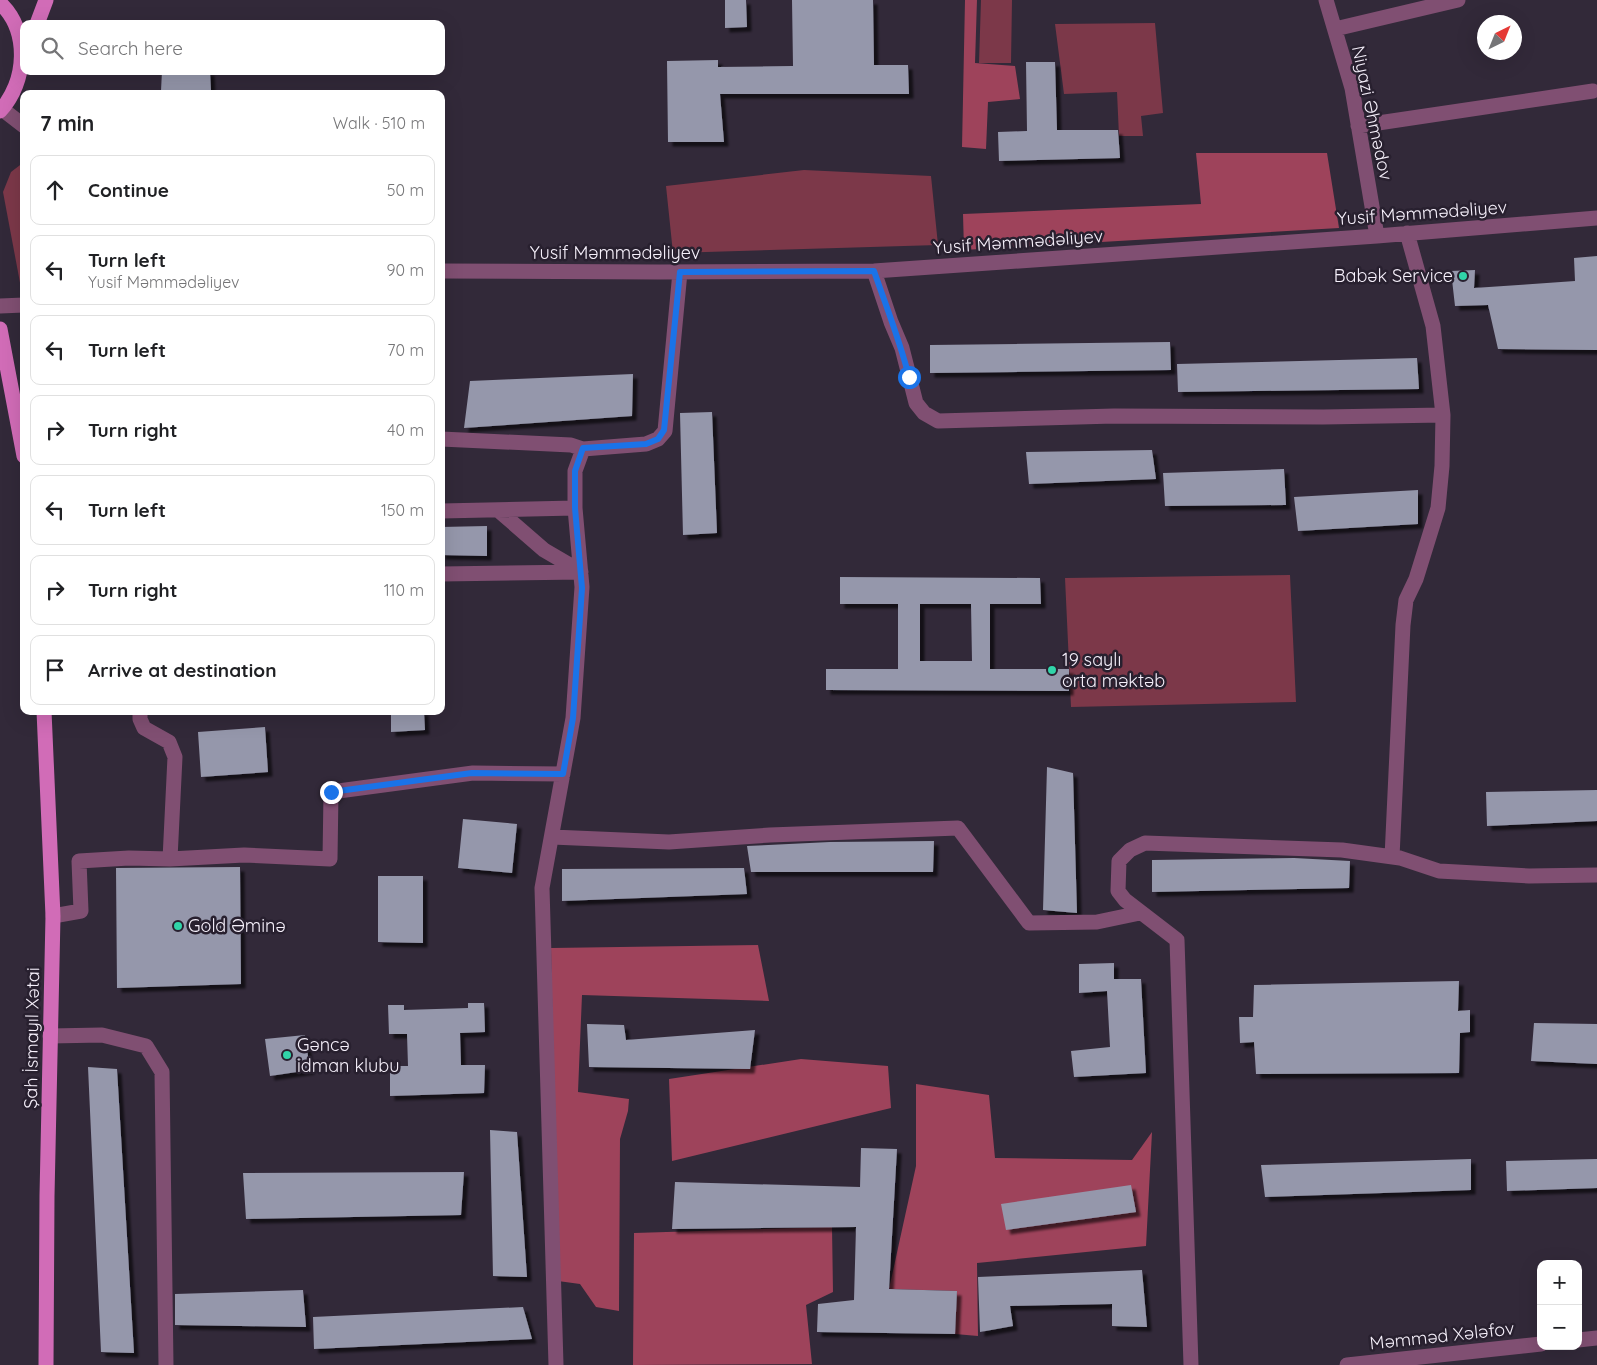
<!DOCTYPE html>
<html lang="en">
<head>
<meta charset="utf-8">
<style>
  body { margin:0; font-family:Quicksand,sans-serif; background:#f6f6f6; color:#202124 }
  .controls { position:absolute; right:15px; bottom:15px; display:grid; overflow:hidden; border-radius:10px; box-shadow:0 5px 20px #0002 }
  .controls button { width:45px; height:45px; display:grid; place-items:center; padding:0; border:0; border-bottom:1px solid #e0e0e0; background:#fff; color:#202124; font:25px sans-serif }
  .compass { position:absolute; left:1477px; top:15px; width:45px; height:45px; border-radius:50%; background:#fff; box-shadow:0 5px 20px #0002; rotate:43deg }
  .stop { position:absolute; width:15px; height:15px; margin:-11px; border:4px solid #1a73e8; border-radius:50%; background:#fff }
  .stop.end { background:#1a73e8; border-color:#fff; box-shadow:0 1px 5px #0008 }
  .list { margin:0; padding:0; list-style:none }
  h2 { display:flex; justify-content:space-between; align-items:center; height:65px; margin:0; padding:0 20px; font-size:21px }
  h2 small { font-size:16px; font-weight:400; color:#757577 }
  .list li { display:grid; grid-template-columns:32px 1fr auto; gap:15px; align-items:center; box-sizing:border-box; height:70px; margin:0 10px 10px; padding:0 10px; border:1px solid #e0e0e0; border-radius:10px }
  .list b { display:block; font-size:19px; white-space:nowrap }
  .list p { margin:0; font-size:16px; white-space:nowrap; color:#757577 }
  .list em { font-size:16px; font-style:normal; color:#757577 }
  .icon { flex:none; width:28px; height:28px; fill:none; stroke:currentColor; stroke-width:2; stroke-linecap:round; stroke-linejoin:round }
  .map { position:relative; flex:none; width:1597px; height:1365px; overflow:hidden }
  .search { position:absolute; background:#fff; box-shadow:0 5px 20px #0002; left:20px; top:20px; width:425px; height:55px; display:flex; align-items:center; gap:12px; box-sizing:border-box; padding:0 18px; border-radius:10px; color:#757577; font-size:19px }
  .panel { position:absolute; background:#fff; box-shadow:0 5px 20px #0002; left:20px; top:90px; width:425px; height:625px; border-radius:10px }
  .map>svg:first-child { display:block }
  .green { fill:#7c3849 }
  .forest { fill:#9e435b }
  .building { fill:#9597ab; fill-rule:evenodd; filter:url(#shadow) }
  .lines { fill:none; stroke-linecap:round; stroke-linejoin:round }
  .minor { stroke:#804f72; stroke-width:15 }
  .major { stroke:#d16cb7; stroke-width:15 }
  .route { stroke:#1a73e8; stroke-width:6 }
  .poi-dot { fill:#31d4a9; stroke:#28202f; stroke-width:2 }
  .labels { text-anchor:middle; stroke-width:5; stroke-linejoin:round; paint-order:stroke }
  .street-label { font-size:18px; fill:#f6f0fb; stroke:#28202f }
  .poi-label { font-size:18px; fill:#f6f0fb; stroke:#28202f; text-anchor:start }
</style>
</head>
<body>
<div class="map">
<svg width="1597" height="1365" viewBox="0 0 1597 1365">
  <defs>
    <filter id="shadow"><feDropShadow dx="4.5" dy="4.5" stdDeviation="1" flood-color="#0009"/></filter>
  </defs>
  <rect width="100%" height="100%" fill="#322939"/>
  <!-- green -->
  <path class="green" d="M 981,0 L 1012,0 L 1011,63 L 979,63 Z
    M 1155,23 L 1163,113 L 1141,116 L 1143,136 L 1119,136 L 1117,92 L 1064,94 L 1055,24 Z
    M 24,162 L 24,288 L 21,288 L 3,192 L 11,172 Z
    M 804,170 L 931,176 L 938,245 L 673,253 L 666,186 Z
    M 1290,575 L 1296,702 L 1071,707 L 1065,578 Z"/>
  <!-- forest -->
  <path class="forest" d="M 965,0 L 977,0 L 975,63 L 1015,66 L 1020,99 L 988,102 L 986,149 L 962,147 Z
    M 1196,153 L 1327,153 L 1339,228 L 964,250 L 963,214 L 1201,204 Z
    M 758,945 L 769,1001 L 582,995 L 578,1092 L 629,1099 L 628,1111 L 620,1139 L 619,1311 L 596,1307 L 580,1284 L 558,1281 L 551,948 Z
    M 801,1059 L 888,1066 L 891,1108 L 672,1161 L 669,1079 Z
    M 916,1084 L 989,1095 L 995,1158 L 1132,1160 L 1152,1132 L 1146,1246 L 977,1263 L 978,1336 L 955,1334 L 957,1291 L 889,1289 L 916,1166 Z
    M 832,1227 L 833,1292 L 806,1305 L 812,1364 L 633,1365 L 634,1233 Z"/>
  <!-- building -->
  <path class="building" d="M 725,0 L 746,0 L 747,27 L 725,28 Z
    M 792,0 L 873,0 L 874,65 L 908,65 L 909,94 L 720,94 L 724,142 L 668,142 L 667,61 L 718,60 L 718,67 L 793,66 Z
    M 1026,62 L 1055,62 L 1057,130 L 1118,130 L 1120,158 L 999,161 L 998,132 L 1027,131 Z
    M 162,71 L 210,71 L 211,91 L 161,91 Z
    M 1597,256 L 1597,350 L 1498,349 L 1488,305 L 1455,306 L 1451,271 L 1475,270 L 1474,288 L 1575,281 L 1574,258 Z
    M 1170,342 L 1171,370 L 930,373 L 930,345 Z
    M 1417,358 L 1419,389 L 1178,392 L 1177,364 Z
    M 633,374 L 632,416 L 464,428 L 470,381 Z
    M 712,412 L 717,533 L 683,535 L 680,413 Z
    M 1152,450 L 1156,479 L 1029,484 L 1026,452 Z
    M 1284,469 L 1286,505 L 1165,506 L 1163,473 Z
    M 1418,490 L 1418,524 L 1298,531 L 1294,497 Z
    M 487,526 L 487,556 L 441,555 L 441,527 Z
    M 840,577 L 1040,578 L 1041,604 L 990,604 L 990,669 L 1069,669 L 1069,691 L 826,690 L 826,669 L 898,669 L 898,604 L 840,604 ZM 920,604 L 971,604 L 972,661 L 920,661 Z
    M 391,711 L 424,711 L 425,730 L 391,732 Z
    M 265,727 L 268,772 L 201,777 L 198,732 Z
    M 1047,767 L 1073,773 L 1077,913 L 1043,910 Z
    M 1597,790 L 1597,821 L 1487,826 L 1486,792 Z
    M 463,819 L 517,824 L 512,873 L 458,868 Z
    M 934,841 L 933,872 L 751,872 L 747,846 L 830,842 Z
    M 1294,858 L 1350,861 L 1349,888 L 1152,892 L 1152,860 Z
    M 240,867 L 241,984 L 117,988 L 116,868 Z
    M 744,868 L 747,894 L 562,901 L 562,869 Z
    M 378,876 L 423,876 L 423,943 L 378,942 Z
    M 1114,963 L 1114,979 L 1141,979 L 1146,1073 L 1074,1077 L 1071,1051 L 1110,1047 L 1107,991 L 1079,993 L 1079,964 Z
    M 1459,981 L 1458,1011 L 1470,1010 L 1470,1032 L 1460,1033 L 1459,1073 L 1256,1074 L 1254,1042 L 1240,1043 L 1239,1017 L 1253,1017 L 1254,985 Z
    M 468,1003 L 484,1003 L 485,1032 L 460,1033 L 461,1065 L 485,1065 L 484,1093 L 390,1096 L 390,1066 L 408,1066 L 407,1034 L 389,1034 L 388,1005 L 404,1005 L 404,1010 L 468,1008 Z
    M 1534,1023 L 1597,1024 L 1597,1064 L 1531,1061 Z
    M 587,1024 L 624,1025 L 626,1040 L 755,1030 L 750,1069 L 589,1067 Z
    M 305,1035 L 310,1070 L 270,1076 L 265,1039 Z
    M 88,1067 L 117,1069 L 134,1353 L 101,1352 Z
    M 490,1130 L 517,1132 L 527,1277 L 493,1276 Z
    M 861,1148 L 897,1149 L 889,1289 L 957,1291 L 955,1334 L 817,1332 L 818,1304 L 854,1300 L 856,1227 L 672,1229 L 675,1182 L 860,1187 Z
    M 1471,1159 L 1471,1190 L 1265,1197 L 1261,1165 Z
    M 1597,1159 L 1597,1188 L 1507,1191 L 1506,1161 Z
    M 464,1172 L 461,1215 L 246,1219 L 243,1173 Z
    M 1131,1185 L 1136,1212 L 1006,1230 L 1001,1204 Z
    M 1142,1270 L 1147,1327 L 1112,1326 L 1112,1304 L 1010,1306 L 1013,1326 L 980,1332 L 978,1277 Z
    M 303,1290 L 306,1327 L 175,1325 L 175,1294 Z
    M 523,1307 L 532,1339 L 314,1349 L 313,1317 Z"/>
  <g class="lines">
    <!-- minor -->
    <path class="minor" d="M 1326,0 L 1352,88 L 1377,236
      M 1335,29 L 1458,0
      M 2,109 L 24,126
      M 1358,126 L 1593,91
      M 441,271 L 659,272 L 874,271 L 1377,236 L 1597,218
      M 874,271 L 891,322 L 902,348 L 916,403 L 924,413 L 938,421 L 1114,416 L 1323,417 L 1443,415
      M 0,306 L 24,305
      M 441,439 L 571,445 L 583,449
      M 498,510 L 544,550 L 580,571
      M 441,511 L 575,508
      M 441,574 L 581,572
      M 140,711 L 140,719 L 144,728 L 169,742 L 175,757 L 170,859
      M 552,837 L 669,842 L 770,835 L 958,828 L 1029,923 L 1097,922 L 1140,913
      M 1392,857 L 1403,625 L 1406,600 L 1416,579 L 1438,508 L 1442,466 L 1443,415 L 1433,326 L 1407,233
      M 53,916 L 81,911 L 79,861 L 129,858 L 170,859 L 244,855 L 330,859 L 331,792 L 473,773 L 563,774
      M 50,1036 L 102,1035 L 146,1046 L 162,1072 L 166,1365
      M 1578,1340 L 1597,1338
      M 556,1365 L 542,888 L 573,718 L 582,587 L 575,508 L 575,471 L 583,449 L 646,444 L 658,439 L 665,431 L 680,272
      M 1191,1365 L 1177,940 L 1125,900 L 1118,891 L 1119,861 L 1130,850 L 1145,843 L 1342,850 L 1400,858 L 1439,871 L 1529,876 L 1597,875
      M 1347,1365 L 1541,1344"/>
    <!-- major -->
    <path class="major" d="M 0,3 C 30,31 27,82 0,111
      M 37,24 L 46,0
      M 0,329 L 24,456
      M 44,711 L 53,916 L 47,1196 L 46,1365"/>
  </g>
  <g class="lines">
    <!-- route -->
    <path class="route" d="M 331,792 L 472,773 L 563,774 L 573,718 L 582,588 L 575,508 L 575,471 L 583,448 L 646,444 L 658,439 L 664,430 L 680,272 L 874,271 C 886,306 900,341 909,377"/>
  </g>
  <!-- markers -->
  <g class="poi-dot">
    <circle cx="1463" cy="276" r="5"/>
    <circle cx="1052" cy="670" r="5"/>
    <circle cx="178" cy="926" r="5"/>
    <circle cx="287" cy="1055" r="5"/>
  </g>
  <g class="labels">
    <!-- street labels -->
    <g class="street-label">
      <text transform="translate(1372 113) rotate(78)" y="6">Niyazi Əhmədov</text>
      <text transform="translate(1422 213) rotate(-4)" y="6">Yusif Məmmədəliyev</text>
      <text transform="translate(1018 242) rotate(-4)" y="6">Yusif Məmmədəliyev</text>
      <text x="615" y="259">Yusif Məmmədəliyev</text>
      <text transform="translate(32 1038) rotate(-89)" y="6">Şah İsmayıl Xətai</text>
      <text transform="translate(1442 1336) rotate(-6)" y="6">Məmməd Xələfov</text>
    </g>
    <!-- poi labels -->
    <g class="poi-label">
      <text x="1453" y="282" text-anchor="end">Babək Service</text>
      <text x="1062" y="666">19 saylı<tspan x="1062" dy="21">orta məktəb</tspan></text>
      <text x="188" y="932">Gold Əminə</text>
      <text x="297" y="1051">Gəncə<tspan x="297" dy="21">idman klubu</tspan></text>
    </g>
  </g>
</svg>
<div class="controls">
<button>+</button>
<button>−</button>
</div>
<svg class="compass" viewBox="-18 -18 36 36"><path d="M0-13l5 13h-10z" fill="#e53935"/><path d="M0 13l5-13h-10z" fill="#757577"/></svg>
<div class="stop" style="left:909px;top:377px"></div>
<div class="stop end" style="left:331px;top:792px"></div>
<div class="search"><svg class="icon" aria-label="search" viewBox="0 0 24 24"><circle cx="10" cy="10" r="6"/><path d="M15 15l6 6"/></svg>Search here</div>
<section class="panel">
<h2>7 min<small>Walk · 510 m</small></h2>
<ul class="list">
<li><svg class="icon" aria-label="ahead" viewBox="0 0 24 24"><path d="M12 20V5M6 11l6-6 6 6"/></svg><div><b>Continue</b></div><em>50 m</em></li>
<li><svg class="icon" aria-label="left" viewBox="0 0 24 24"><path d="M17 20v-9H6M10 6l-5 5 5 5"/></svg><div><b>Turn left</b><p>Yusif Məmmədəliyev</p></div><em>90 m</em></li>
<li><svg class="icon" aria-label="left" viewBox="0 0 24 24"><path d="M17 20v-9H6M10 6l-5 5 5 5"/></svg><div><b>Turn left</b></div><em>70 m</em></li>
<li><svg class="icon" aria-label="right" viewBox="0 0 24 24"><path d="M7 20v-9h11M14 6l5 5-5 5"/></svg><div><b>Turn right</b></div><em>40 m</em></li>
<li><svg class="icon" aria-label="left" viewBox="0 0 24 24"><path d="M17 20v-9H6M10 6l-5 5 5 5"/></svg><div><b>Turn left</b></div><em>150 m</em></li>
<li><svg class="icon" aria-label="right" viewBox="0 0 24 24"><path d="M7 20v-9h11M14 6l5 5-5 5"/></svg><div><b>Turn right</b></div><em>110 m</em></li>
<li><svg class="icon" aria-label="arrive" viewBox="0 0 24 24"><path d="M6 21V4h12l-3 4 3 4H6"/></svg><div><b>Arrive at destination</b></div></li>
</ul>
</section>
</div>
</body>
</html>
